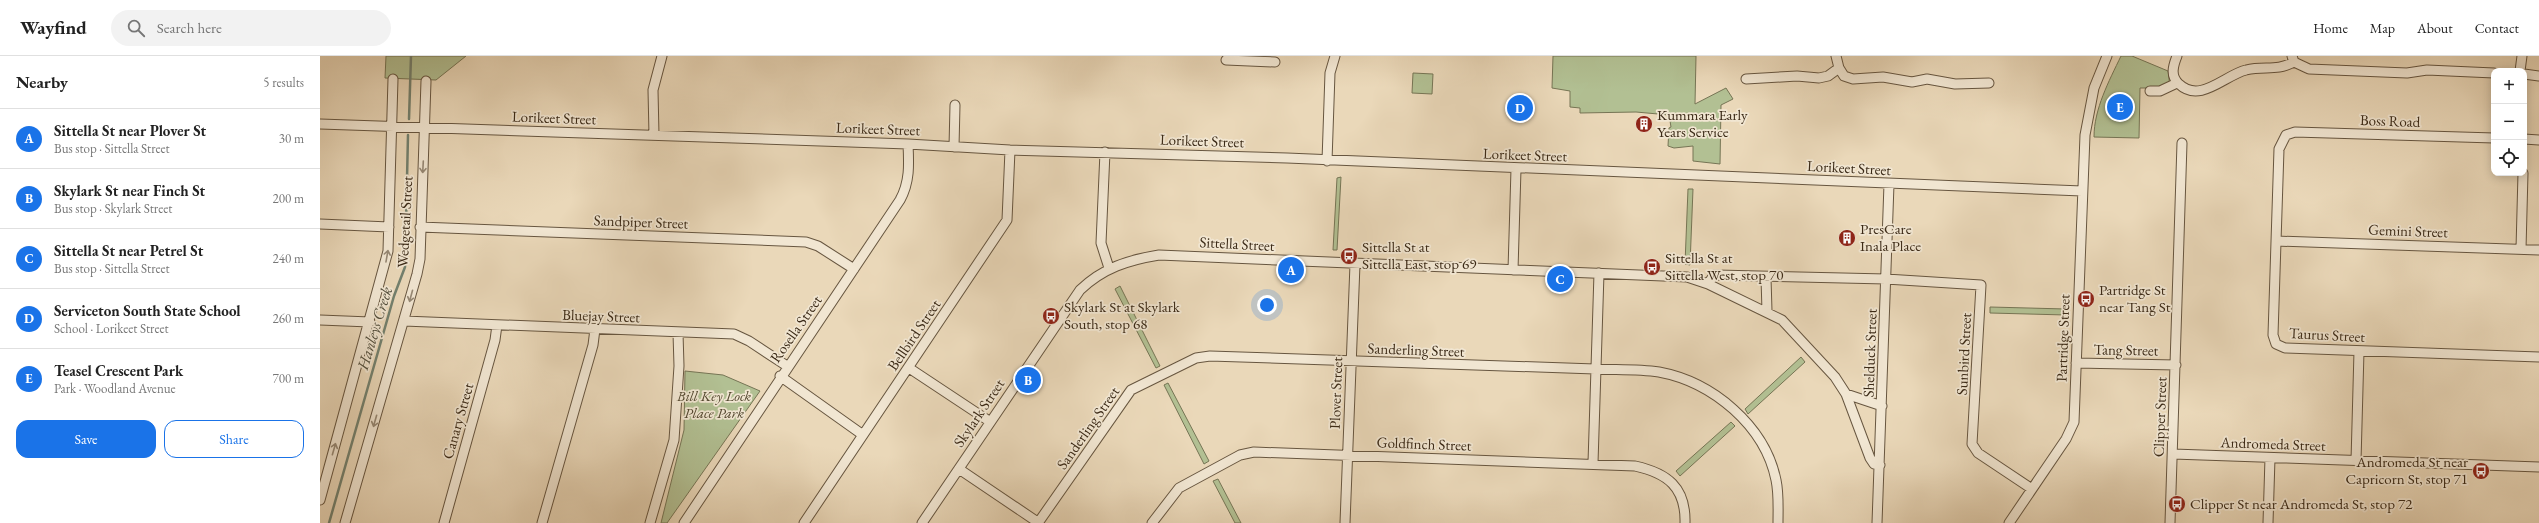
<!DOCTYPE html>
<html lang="en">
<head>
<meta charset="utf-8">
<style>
  body { margin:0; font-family:"EB Garamond",serif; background:#f2f2f2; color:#222 }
  .controls { position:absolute; right:12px; top:12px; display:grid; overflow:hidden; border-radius:8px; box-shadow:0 2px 10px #0003 }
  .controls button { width:36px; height:36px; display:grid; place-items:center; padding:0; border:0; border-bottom:1px solid #e0e0e0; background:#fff; color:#222; font:20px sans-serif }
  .you { position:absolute; left:947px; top:249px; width:14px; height:14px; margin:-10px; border:3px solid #fff; border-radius:50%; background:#1a73e8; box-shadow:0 0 0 6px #1a73e833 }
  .badge { display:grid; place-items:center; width:26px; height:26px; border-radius:50%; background:#1a73e8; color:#fff; font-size:13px; font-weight:700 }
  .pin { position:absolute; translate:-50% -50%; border:2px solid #fff; box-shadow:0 1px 4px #0006 }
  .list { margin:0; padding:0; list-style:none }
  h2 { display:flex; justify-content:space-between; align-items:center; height:52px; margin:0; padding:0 16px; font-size:17px }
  h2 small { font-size:13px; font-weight:400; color:#767676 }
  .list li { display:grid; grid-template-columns:26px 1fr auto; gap:12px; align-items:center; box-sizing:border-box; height:60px; padding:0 16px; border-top:1px solid #e0e0e0 }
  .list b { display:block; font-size:15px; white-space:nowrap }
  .list p { margin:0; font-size:13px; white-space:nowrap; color:#767676 }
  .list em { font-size:13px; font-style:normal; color:#767676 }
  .actions { display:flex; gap:8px; padding:12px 16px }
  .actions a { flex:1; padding:9px 0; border:1px solid #1a73e8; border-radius:12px; text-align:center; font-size:14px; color:#1a73e8 }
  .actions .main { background:#1a73e8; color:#fff }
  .icon { flex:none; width:22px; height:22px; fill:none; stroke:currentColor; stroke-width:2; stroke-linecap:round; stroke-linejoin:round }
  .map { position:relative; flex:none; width:2219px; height:467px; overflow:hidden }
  header { display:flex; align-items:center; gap:24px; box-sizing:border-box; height:56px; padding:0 20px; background:#fff; border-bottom:1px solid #e0e0e0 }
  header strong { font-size:19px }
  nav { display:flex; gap:22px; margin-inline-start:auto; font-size:14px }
  .search { width:280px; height:36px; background:#f2f2f2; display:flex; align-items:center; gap:10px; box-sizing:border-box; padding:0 14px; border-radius:22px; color:#767676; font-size:15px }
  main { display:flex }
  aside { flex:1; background:#fff }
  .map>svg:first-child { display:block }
  .green { fill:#b2c093; stroke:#767555 }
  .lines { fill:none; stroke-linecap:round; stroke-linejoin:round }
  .stream { stroke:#73816f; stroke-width:2.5 }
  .minor-casing { stroke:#675640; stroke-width:11 }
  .minor { stroke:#f1e6d2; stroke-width:9 }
  .oneway { stroke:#968874 }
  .labels { text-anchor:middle; stroke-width:3.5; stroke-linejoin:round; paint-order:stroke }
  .poi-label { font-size:15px; fill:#3b2a17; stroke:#f1e6d2; text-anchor:start }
  .street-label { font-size:15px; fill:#3b2a17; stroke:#f1e6d2 }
  .park-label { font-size:15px; font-style:italic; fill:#534830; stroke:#f1e6d2 }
  .water-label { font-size:16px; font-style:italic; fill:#524e3c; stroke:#f1e6d2 }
</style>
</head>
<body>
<header>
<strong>Wayfind</strong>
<div class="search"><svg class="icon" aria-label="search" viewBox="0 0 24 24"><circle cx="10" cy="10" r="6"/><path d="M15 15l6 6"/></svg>Search here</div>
<nav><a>Home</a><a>Map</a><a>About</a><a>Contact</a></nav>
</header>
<main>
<aside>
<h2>Nearby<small>5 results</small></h2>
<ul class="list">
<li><span class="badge">A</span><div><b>Sittella St near Plover St</b><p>Bus stop · Sittella Street</p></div><em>30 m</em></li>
<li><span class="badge">B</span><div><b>Skylark St near Finch St</b><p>Bus stop · Skylark Street</p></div><em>200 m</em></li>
<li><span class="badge">C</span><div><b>Sittella St near Petrel St</b><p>Bus stop · Sittella Street</p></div><em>240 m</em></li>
<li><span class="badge">D</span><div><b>Serviceton South State School</b><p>School · Lorikeet Street</p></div><em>260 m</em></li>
<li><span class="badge">E</span><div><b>Teasel Crescent Park</b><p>Park · Woodland Avenue</p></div><em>700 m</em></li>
</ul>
<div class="actions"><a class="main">Save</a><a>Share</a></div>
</aside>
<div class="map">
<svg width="2219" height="467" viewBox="0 0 2219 467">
  <rect width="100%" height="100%" fill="#ead8b9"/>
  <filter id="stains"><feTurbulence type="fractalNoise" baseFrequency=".005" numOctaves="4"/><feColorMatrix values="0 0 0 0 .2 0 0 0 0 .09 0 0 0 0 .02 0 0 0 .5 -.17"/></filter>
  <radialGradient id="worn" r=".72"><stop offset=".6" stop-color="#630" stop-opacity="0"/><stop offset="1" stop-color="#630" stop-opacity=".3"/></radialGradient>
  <!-- green -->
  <path class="green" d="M 66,0 L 146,0 L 116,24 L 65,22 Z
    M 1233,0 L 1376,0 L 1375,48 L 1406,32 L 1413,43 L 1401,49 L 1400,108 L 1373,105 L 1373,90 L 1354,92 L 1348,90 L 1349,72 L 1351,71 L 1349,59 L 1316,56 L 1260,57 L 1260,52 L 1250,51 L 1250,35 L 1232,32 Z
    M 1801,0 L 1812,0 L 1848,15 L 1850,30 L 1840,32 L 1820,32 L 1819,82 L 1774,81 C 1774,53 1789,25 1801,0 Z
    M 1093,17 L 1113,18 L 1112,38 L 1092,37 Z
    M 1021,121 L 1017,194 L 1013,194 L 1017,122 Z
    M 1368,133 L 1373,133 L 1370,209 L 1365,208 Z
    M 800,230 L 840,310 L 836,312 L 795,233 Z
    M 1670,251 L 1746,253 L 1746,259 L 1670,257 Z
    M 1481,301 L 1485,306 L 1428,358 L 1425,353 Z
    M 365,315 L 403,319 L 440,335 L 347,467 L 341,467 L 364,374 Z
    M 848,327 L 889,405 L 884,408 L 844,329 Z
    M 1411,366 L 1415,370 L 1360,420 L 1356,415 Z
    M 898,423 L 921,467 L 915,467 L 893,425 Z"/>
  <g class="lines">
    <!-- stream -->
    <path class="stream" d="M 89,63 L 91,0
      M 9,467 L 74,240 L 85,211 L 88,79"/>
    <!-- minor casing -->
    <g class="minor-casing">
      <path id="minor" d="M 1516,0 L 1519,12 L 1524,20 L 1533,23 L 1563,21 L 1592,26 L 1607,23 L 1635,28 L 1669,27
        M 1857,0 C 1853,10 1850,20 1859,28 C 1880,48 1905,19 1926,14 C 1945,9 1955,16 1974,6
        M 1972,0 L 1974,6 L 1989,13 L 2087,17 L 2107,14 L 2174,17
        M 906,4 L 955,6
        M 2200,15 L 2202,0
        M 2204,18 L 2219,20
        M 1426,23 L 1477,20 L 1499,22 L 1508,20 L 1519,12
        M 1830,35 L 1840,35 L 1857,27
        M 0,68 L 588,88 L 690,94 L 967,102 L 1762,135
        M 334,79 L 333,34 L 342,0
        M 2174,82 L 1975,76 L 1966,79 L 1959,93 L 1953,279 L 1956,288 L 1965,292 L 2219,301
        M 2204,83 L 2219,84
        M 634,91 L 635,49
        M 785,96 L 781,187 L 789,212
        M 1007,105 L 1010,17 L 1015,0
        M 0,168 L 69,171
        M 100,171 L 486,186 L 498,190 L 534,213
        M 1956,185 L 2219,194
        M 2201,193 L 2203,117
        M 1193,214 L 1196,113
        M 1446,222 L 1447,255
        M 1388,228 L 1394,219 L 1397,219 L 1566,223 L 1661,229 L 1652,388 L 1658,397 L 1712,433
        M 0,264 L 50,266
        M 84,265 L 414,278 L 429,285 L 467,310
        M 1756,307 L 1856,309
        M 589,312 L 669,365
        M 460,320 L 543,379
        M 1526,338 L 1562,350
        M 1853,398 L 2219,411
        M 2036,405 L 2039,295
        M 1273,407 L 1279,217
        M 639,413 L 719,467
        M 0,444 L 68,195 L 73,23
        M 25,467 L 97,218 L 100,203 L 106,25
        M 124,467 L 175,284 L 177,269
        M 222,467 L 273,289 L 275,273
        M 330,467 L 354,384 L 359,310 L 358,277
        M 364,467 L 580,144 C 590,126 589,108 588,88
        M 484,467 L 687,164 L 690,94
        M 602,467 L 760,234 C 783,212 808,204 839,199 L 1367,221 L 1388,228 L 1462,264 L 1515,321 L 1526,338 L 1550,402 L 1554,408 L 1560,409
        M 718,467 L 811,334 L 876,302 L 890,300 L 1275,313 C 1295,314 1318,313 1339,316 C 1393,326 1445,370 1456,424 C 1459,438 1458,453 1458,467
        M 832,467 L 859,432 L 920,399 L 934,396 L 1315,410 C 1347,417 1366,431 1365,467
        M 1025,467 L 1035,208
        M 1557,467 L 1569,128
        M 1689,467 L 1746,383 L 1754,366 L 1765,79 L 1774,32 L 1787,0
        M 1850,467 L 1862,87
        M 1948,467 L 1950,402"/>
    </g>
    <!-- minor -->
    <use href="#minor" class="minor"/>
  </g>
  <!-- one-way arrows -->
  <defs><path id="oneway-shaft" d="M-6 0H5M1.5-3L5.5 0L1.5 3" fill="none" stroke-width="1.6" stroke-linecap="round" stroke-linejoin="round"/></defs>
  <g class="oneway">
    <use href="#oneway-shaft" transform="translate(103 111) rotate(93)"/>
    <use href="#oneway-shaft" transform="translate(67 200) rotate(-80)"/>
    <use href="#oneway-shaft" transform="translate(91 240) rotate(105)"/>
    <use href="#oneway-shaft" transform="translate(55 365) rotate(106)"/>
    <use href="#oneway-shaft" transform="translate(14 393) rotate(-74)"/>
  </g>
  <!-- icons -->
  <defs>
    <g id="building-disc" transform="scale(0.9)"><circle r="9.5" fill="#8f2418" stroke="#f1e6d2"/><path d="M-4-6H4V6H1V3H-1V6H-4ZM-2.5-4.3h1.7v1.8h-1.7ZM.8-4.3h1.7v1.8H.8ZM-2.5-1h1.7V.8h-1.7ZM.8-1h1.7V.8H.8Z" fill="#fff"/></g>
    <g id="bus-disc" transform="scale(0.9)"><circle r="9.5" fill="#8f2418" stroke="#f1e6d2"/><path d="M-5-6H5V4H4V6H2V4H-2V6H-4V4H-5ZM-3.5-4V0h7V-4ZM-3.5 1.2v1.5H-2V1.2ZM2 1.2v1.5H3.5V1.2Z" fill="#fff"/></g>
  </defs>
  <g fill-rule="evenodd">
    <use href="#building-disc" x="1324" y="68"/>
    <use href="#building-disc" x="1527" y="182"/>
    <use href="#bus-disc" x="1029" y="200"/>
    <use href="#bus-disc" x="1332" y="211"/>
    <use href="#bus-disc" x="1766" y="243"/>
    <use href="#bus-disc" x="731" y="260"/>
    <use href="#bus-disc" x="2161" y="415"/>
    <use href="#bus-disc" x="1857" y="448"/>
  </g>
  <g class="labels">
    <!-- poi labels -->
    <g class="poi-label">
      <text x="1337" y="64">Kummara Early<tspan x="1337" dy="17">Years Service</tspan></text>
      <text x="1540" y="178">PresCare<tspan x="1540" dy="17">Inala Place</tspan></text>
      <text x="1042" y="196">Sittella St at<tspan x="1042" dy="17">Sittella East, stop 69</tspan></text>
      <text x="1345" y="207">Sittella St at<tspan x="1345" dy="17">Sittella West, stop 70</tspan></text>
      <text x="1779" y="239">Partridge St<tspan x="1779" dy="17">near Tang St</tspan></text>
      <text x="744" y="256">Skylark St at Skylark<tspan x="744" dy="17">South, stop 68</tspan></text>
      <text x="2148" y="411" text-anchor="end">Andromeda St near<tspan x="2148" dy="17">Capricorn St, stop 71</tspan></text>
      <text x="1870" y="453">Clipper St near Andromeda St, stop 72</text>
    </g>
    <!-- street labels -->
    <g class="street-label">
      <text transform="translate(234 62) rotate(2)" y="5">Lorikeet Street</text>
      <text transform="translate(2070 65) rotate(2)" y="5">Boss Road</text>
      <text transform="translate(558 73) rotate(2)" y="5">Lorikeet Street</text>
      <text transform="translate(882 85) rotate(2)" y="5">Lorikeet Street</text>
      <text transform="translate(1205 99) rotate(2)" y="5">Lorikeet Street</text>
      <text transform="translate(1529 112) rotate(3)" y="5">Lorikeet Street</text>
      <text transform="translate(85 166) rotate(-87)" y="5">Wedgetail Street</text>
      <text transform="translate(321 166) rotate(2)" y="5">Sandpiper Street</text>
      <text transform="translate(2088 175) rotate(2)" y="5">Gemini Street</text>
      <text transform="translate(917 188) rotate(3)" y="5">Sittella Street</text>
      <text transform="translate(281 260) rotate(2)" y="5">Bluejay Street</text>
      <text transform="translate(476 273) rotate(-55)" y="5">Rosella Street</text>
      <text transform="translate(594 279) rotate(-56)" y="5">Bellbird Street</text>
      <text transform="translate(2007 279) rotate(3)" y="5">Taurus Street</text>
      <text transform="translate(1743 282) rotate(-88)" y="5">Partridge Street</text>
      <text transform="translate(1096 294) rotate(2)" y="5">Sanderling Street</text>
      <text transform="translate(1806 294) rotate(1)" y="5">Tang Street</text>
      <text transform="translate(1550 297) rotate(-88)" y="5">Shelduck Street</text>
      <text transform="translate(1644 298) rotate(-87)" y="5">Sunbird Street</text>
      <text transform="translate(1016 337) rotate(-88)" y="5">Plover Street</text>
      <text transform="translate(659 357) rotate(-56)" y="5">Skylark Street</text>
      <text transform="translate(1840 361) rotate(-88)" y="5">Clipper Street</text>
      <text transform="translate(138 365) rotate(-74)" y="5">Canary Street</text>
      <text transform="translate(768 372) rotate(-55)" y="5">Sanderling Street</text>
      <text transform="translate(1104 388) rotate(2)" y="5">Goldfinch Street</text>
      <text transform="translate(1953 388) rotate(2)" y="5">Andromeda Street</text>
    </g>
    <!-- park labels -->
    <g class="park-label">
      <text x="394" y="345">Bill Key Lock<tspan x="394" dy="17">Place Park</tspan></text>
    </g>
    <!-- water labels -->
    <g class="water-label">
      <text transform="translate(54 272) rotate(-73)" y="6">Hanleys Creek</text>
    </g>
  </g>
  <rect width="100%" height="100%" filter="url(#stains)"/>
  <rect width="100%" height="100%" fill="url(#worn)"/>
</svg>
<div class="controls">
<button>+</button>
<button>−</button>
<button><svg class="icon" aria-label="locate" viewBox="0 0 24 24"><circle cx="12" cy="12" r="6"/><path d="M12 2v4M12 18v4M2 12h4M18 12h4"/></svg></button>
</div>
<div class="you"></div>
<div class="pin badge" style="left:971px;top:214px">A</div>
<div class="pin badge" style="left:708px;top:324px">B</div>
<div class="pin badge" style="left:1240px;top:223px">C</div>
<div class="pin badge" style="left:1200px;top:52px">D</div>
<div class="pin badge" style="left:1800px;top:51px">E</div>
</div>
</main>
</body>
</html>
